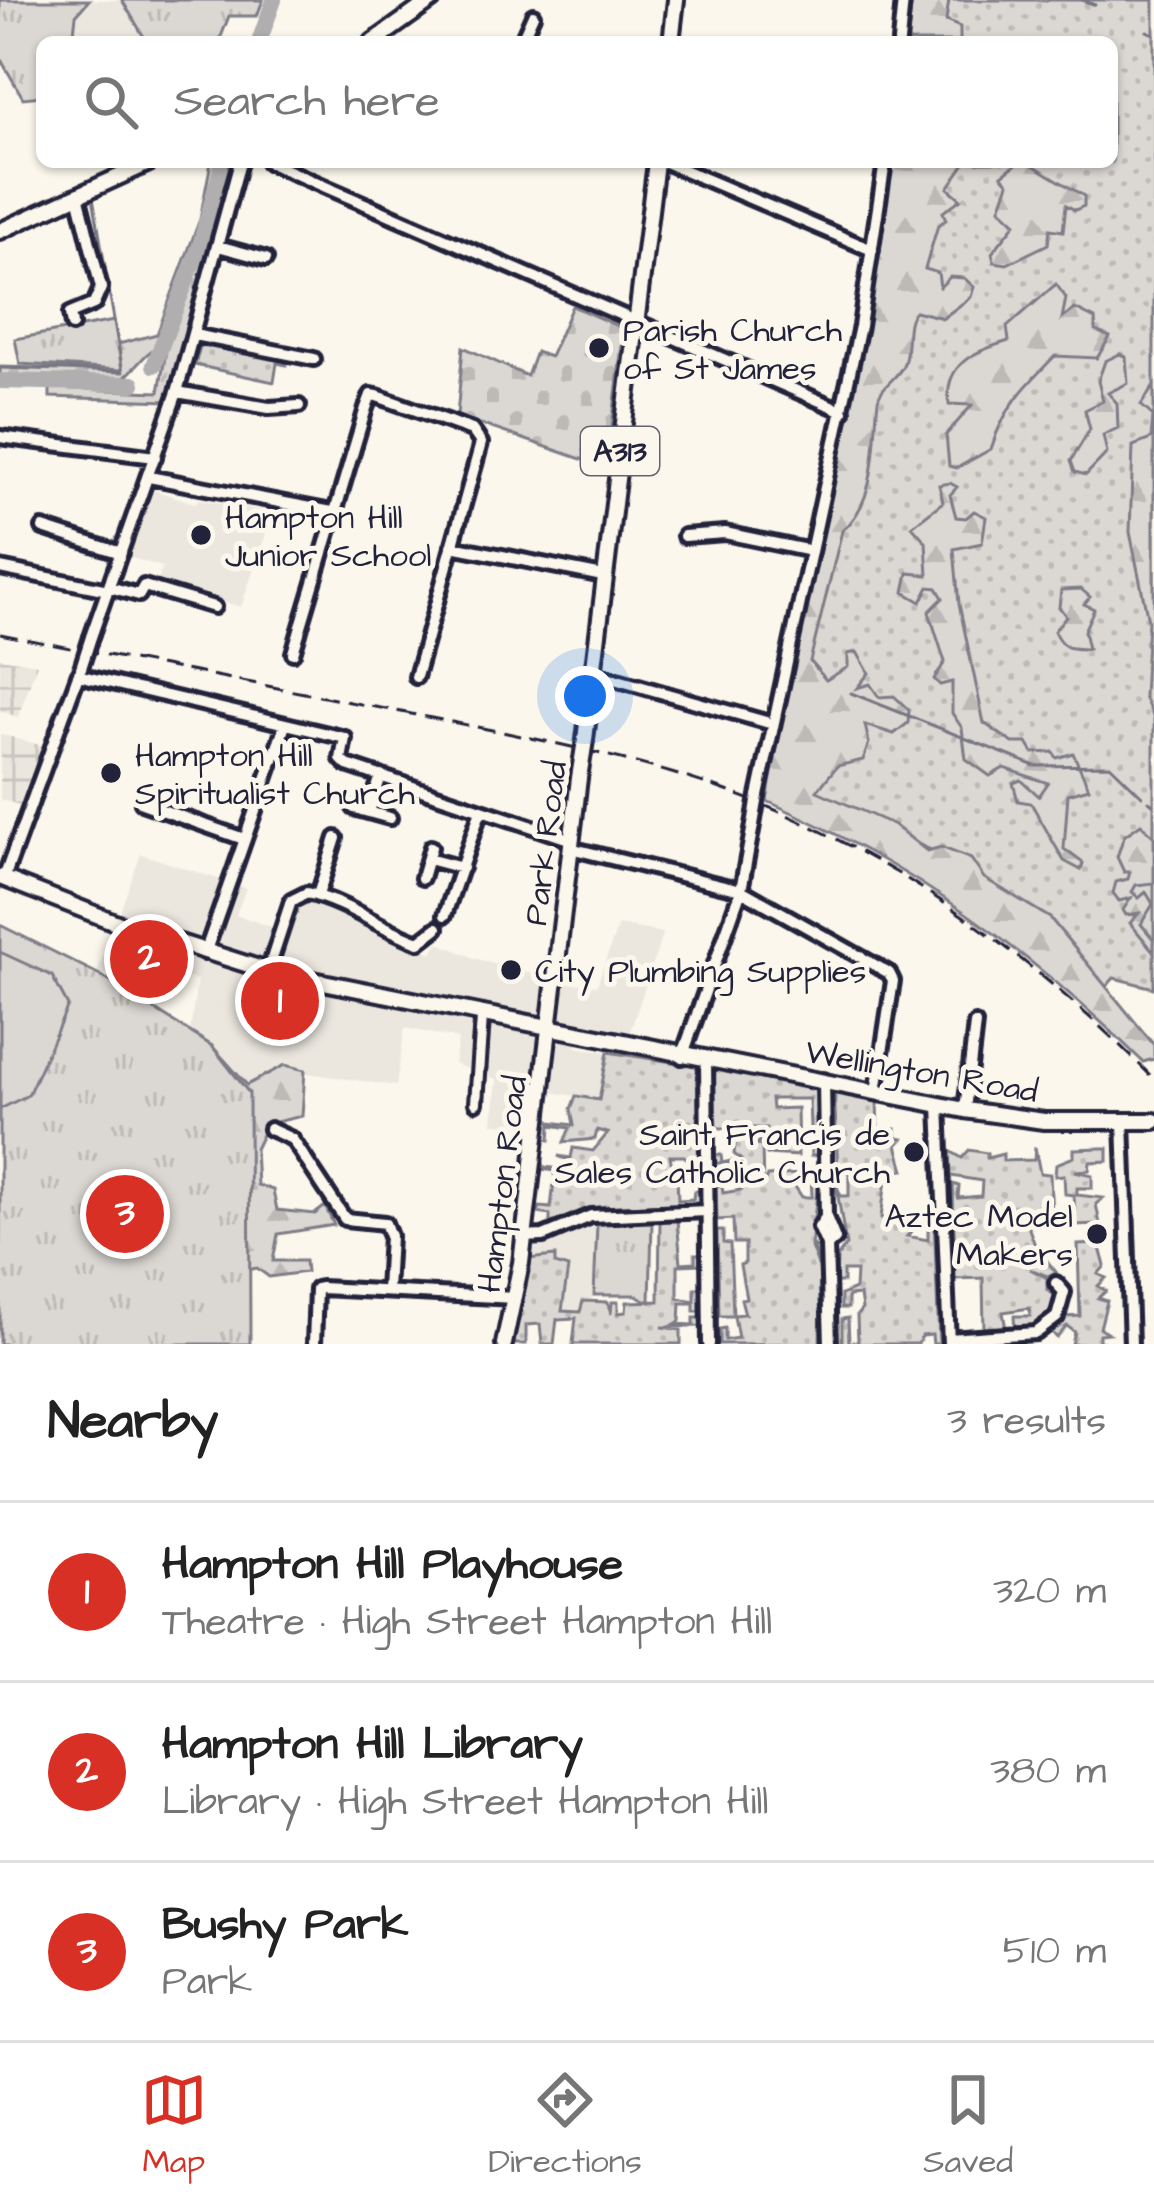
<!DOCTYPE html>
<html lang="en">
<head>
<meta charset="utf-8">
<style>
  body { margin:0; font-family:"Architects Daughter",sans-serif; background:#f6f6f6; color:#222 }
  .you { position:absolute; left:585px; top:696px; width:42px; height:42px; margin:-30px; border:9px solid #fff; border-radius:50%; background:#1a73e8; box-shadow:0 0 0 18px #1a73e833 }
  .badge { display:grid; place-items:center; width:78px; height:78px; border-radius:50%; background:#d93025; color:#fff; font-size:39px; font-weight:700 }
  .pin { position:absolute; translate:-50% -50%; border:6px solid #fff; box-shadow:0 3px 12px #0006 }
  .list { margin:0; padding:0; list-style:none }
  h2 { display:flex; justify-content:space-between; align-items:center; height:156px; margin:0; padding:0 48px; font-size:51px }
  h2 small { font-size:39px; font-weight:400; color:#767676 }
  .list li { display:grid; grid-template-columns:78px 1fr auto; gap:36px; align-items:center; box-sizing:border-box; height:180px; padding:0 48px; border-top:3px solid #e0e0e0 }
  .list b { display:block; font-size:45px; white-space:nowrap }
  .list p { margin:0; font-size:39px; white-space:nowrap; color:#767676 }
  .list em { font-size:39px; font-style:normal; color:#767676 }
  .icon { flex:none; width:66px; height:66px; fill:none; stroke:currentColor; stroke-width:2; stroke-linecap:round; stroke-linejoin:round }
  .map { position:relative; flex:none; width:1154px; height:1344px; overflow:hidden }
  .search { position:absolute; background:#fff; box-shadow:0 3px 9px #0004; left:36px; right:36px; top:36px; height:132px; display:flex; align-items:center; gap:30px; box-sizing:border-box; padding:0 42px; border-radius:18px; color:#767676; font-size:45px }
  .sheet { height:696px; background:#fff }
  nav { display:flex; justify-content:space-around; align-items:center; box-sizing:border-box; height:168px; border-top:3px solid #e0e0e0; background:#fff; font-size:33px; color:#767676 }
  nav a { display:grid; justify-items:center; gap:6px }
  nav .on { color:#d93025 }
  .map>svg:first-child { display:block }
  .built { fill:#ebe7df }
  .industrial { fill:url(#industrial-grid) }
  .grass { fill:url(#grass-dots); stroke:#7e7d87; stroke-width:3 }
  .forest { fill:url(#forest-firs); stroke:#7e7d87; stroke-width:3 }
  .cemetery { fill:url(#cemetery-stones); stroke:#7e7d87; stroke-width:3 }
  .park { fill:url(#park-tufts); stroke:#7e7d87; stroke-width:3 }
  .pitch { fill:#dbd8d3; stroke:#7e7d87; stroke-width:3 }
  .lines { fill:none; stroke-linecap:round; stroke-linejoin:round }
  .stream { stroke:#787681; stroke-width:3 }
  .river { stroke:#b1aeb0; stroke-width:16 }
  .minor-casing { stroke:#22223b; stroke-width:20 }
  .major-casing { stroke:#22223b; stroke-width:22 }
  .minor { stroke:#fbf7ec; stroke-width:10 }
  .major { stroke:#fbf7ec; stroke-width:14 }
  .rail { stroke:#22223b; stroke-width:3; stroke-dasharray:18 9; stroke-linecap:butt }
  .minor-bridge-casing { stroke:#22223b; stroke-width:20; stroke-linecap:butt }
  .major-bridge-casing { stroke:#22223b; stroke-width:22; stroke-linecap:butt }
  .minor-bridge { stroke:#fbf7ec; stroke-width:10 }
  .major-bridge { stroke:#fbf7ec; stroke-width:14 }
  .poi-dot { fill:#22223b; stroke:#fbf7ec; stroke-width:4.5 }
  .labels { text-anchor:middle; stroke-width:10; stroke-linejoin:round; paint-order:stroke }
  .shield { fill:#fbf7ec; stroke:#636270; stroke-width:3 }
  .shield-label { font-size:30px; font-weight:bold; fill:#22223b }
  .poi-label { font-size:33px; fill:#22223b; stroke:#fbf7ec; text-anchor:start }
  .street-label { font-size:33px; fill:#22223b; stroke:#fbf7ec }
</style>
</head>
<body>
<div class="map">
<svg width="1154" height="1344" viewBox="0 0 1154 1344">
  <defs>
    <pattern id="industrial-grid" width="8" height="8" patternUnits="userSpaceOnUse" patternTransform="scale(3)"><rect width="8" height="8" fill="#ebe7df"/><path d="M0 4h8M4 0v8" fill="none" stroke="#c9c6c0"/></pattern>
    <pattern id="grass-dots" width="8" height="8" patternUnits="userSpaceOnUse" patternTransform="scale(3)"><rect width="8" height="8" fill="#dbd8d3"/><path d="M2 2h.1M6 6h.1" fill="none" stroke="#bcb9b6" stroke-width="1.8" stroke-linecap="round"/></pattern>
    <pattern id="forest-firs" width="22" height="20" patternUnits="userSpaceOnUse" patternTransform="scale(3)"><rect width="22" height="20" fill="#dbd8d3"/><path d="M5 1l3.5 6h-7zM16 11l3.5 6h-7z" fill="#bcb9b6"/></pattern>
    <pattern id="cemetery-stones" width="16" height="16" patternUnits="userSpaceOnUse" patternTransform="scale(3)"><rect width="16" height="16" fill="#dbd8d3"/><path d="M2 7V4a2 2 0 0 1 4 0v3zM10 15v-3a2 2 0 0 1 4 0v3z" fill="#bcb9b6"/></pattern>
    <pattern id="park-tufts" width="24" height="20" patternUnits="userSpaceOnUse" patternTransform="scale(3)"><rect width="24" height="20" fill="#dbd8d3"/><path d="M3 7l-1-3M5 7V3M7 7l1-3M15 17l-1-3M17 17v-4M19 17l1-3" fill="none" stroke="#bcb9b6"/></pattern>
  </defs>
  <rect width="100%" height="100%" fill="#fbf7ec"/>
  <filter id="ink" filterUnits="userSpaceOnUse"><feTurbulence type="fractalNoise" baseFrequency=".00833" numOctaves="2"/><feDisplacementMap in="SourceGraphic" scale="24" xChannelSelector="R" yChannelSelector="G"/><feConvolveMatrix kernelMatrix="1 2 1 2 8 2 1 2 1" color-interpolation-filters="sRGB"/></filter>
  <g filter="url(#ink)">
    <!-- built -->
    <path class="built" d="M 0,0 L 263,0 L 257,16 L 229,16 L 219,42 L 42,42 L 42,96 L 23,98 L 0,58 Z
      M 153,490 L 195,503 L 199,499 L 273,513 L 241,607 L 157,584 L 162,567 L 129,557 Z
      M 141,854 L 246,888 L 236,915 L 284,931 L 297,901 L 308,897 L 432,953 L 438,942 L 474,958 L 564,982 L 597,985 L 618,925 L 663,933 L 629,1035 L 582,1028 L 576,1047 L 608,1052 L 599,1100 L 534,1089 L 528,1127 L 493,1123 L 497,1079 L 454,1064 L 458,1039 L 405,1028 L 396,1086 L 280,1069 L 249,1093 L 212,1046 L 190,1033 L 197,980 L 180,976 L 173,993 L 127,977 L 130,966 L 114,960 L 104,977 L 97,973 Z
      M 597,1224 L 592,1302 L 583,1301 L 581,1312 L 561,1311 L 555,1257 L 527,1259 L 529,1246 Z"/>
    <!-- industrial -->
    <path class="industrial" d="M 0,658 L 37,664 L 18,717 L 0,711 Z
      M 0,734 L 47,747 L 22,806 L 0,799 Z"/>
    <!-- grass -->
    <path class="grass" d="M 920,0 L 1154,0 L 1154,988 L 1114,978 L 1106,987 L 962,864 L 777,780 L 899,162 L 1112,162 L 1112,42 L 915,42 Z
      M 201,342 L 287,360 L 286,365 L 277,363 L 274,382 L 195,365 Z
      M 608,1052 L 697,1066 L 699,1170 L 684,1156 L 670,1156 L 673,1171 L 665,1176 L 677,1177 L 678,1200 L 693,1199 L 694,1191 L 699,1191 L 699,1203 L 598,1207 L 550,1225 L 550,1215 L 538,1213 L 540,1207 L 551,1208 L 555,1173 L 572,1182 L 574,1173 L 539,1169 L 541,1154 L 544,1167 L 570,1170 L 571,1161 L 558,1156 L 571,1158 L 573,1148 L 593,1151 L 608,1133 L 597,1130 L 595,1139 L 564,1142 L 570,1128 L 551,1125 L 550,1140 L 543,1139 L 546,1114 L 551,1122 L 574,1125 L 571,1109 L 576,1096 L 599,1100 Z
      M 714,1069 L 817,1084 L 820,1155 L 811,1156 L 809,1099 L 771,1099 L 772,1109 L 797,1108 L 798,1156 L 767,1154 L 766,1128 L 716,1128 Z
      M 834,1088 L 877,1099 L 878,1134 L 889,1139 L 890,1130 L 896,1129 L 897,1138 L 903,1139 L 897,1145 L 904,1170 L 887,1172 L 881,1218 L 907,1217 L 913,1230 L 907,1236 L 928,1240 L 928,1217 L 934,1217 L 939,1344 L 933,1344 L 932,1335 L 922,1336 L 918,1344 L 836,1344 L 842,1343 L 842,1319 L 848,1318 L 849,1342 L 858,1342 L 857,1315 L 862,1309 L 860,1295 L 848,1296 L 848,1308 L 841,1308 L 841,1295 L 855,1289 L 856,1271 L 843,1271 L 843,1282 L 836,1282 L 837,1258 L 846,1245 L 836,1184 L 841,1196 L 849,1196 L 849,1172 L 838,1172 Z
      M 736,1133 L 762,1137 L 757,1145 L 762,1146 L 763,1187 L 767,1176 L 795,1174 L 794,1185 L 802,1197 L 812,1197 L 811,1174 L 819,1174 L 811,1247 L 819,1268 L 814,1246 L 822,1250 L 820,1343 L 720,1344 L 720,1329 L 725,1328 L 725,1340 L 738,1338 L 734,1316 L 719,1316 L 717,1231 L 723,1231 L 723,1243 L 730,1244 L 733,1315 L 745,1314 L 741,1299 L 746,1298 L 740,1265 L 745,1263 L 745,1243 L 734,1243 L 733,1219 L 717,1220 L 716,1186 L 722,1185 L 723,1193 L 741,1190 L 734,1182 L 734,1163 L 715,1163 L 715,1155 L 721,1155 L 722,1163 L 740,1159 L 734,1154 Z
      M 1035,1147 L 1040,1173 L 1050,1174 L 1052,1217 L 1036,1217 L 1035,1226 L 1028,1226 L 1036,1248 L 1023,1259 L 1031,1267 L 1043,1256 L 1056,1272 L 1047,1276 L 1030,1269 L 1047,1278 L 1047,1290 L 1056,1296 L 1054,1311 L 1030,1328 L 1015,1331 L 1014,1316 L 1030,1316 L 1030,1308 L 1003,1312 L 1006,1329 L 984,1330 L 983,1278 L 955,1279 L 953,1184 L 959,1186 L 958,1198 L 981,1196 L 982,1181 L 951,1176 L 950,1151 L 962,1158 L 969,1150 L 987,1153 L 987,1158 L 1003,1154 L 1003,1161 L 1034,1160 Z
      M 1101,1148 L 1108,1148 L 1108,1161 L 1090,1162 L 1089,1170 L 1075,1171 L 1092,1175 L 1092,1188 L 1077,1188 L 1077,1195 L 1103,1198 L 1096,1204 L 1100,1224 L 1075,1225 L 1074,1195 L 1065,1194 L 1064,1175 L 1055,1176 L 1056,1164 L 1074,1157 L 1074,1149 Z
      M 660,1220 L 677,1220 L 681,1263 L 695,1262 L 695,1254 L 700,1254 L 701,1264 L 678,1265 L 678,1298 L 695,1301 L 695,1288 L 701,1288 L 700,1311 L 694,1311 L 694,1303 L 681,1303 L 680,1321 L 675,1324 L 694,1325 L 694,1318 L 701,1318 L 701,1326 L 662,1327 L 681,1330 L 681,1344 L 573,1344 L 576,1318 L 557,1319 L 554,1344 L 542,1344 L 540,1324 L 526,1325 L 526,1344 L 514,1344 L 527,1259 L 555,1256 L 555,1264 L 568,1268 L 562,1311 L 580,1312 L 583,1301 L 608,1302 L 611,1314 L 612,1302 L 618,1302 L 618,1313 L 626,1312 L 627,1302 L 659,1301 Z
      M 1099,1244 L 1105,1266 L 1098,1274 L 1106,1278 L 1098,1286 L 1106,1291 L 1098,1298 L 1107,1301 L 1100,1328 L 1108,1333 L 1099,1334 L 1099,1340 L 1108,1344 L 1072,1344 L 1075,1332 L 1067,1326 L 1057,1338 L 1052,1332 L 1066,1317 L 1080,1316 L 1078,1245 Z"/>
    <!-- forest -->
    <path class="forest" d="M 912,0 L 949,0 L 946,21 L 960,27 L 960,42 L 907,42 Z
      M 211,162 L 220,162 L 161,345 C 139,354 130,383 107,386 C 77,390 47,374 17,384 L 0,378 L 0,367 L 122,370 L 118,344 L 157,334 L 200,219 Z
      M 890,162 L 966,162 L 948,188 L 961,199 L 943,212 L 946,220 L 938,225 L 925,269 L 938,273 L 940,287 L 950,277 L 964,278 L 974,287 L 971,297 L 943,318 L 915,311 C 904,321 910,347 904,363 C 900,377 880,386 878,400 C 873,443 878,501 842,531 L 810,661 L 826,680 L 848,667 L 848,654 L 857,652 L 869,673 L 857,688 L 870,684 L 879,697 L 894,696 L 909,710 L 908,723 L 894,734 L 865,725 L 869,743 L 863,760 L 837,766 L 817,791 L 894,825 L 927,851 L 941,847 L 971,859 L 984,878 L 1050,918 L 1154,1045 L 1154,1059 L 1143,1062 C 1031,951 911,865 767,801 L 798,622 L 867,314 Z
      M 1019,162 L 1028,162 L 1084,196 L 1084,206 L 1075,210 L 1066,205 L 1063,231 L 1050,229 L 1048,244 L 1007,264 L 994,262 L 992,253 L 1016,223 L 1000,208 L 1009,183 L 1002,175 Z
      M 1056,284 L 1066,298 L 1062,319 L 1075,309 L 1095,319 L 1096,331 L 1110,337 L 1097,358 L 1055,356 C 1025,386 1004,407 991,449 L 957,468 L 949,466 L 946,435 L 972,405 L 949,404 C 944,363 975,351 1009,341 L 1007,327 Z
      M 1120,354 L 1126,357 L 1128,383 L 1108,393 L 1117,403 L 1118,428 L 1103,435 L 1107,453 L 1086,475 L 1075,472 L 1071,461 L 1090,429 L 1085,410 L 1103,401 L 1098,381 L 1105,361 Z
      M 1154,386 L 1154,718 L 1144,697 L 1148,620 L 1130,532 L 1133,446 L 1151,439 L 1153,416 L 1141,405 Z
      M 950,483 L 957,487 L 950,495 L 956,517 L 966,518 L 974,511 L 986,517 L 982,543 L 954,549 L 959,604 L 984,723 L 1013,743 L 1027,743 L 1033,753 L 1053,752 L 1057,758 L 1073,753 L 1089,788 L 1068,794 L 1064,849 L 1083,863 L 1081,870 L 1064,861 L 1031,803 L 1018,801 L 1013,783 L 1021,780 L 1039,796 L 1048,783 L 1004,768 L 990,776 L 966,759 L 962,728 L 952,713 L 952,682 L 940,685 L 934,679 L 945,662 L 929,612 L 943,598 L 937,588 L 929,587 L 921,602 L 904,592 L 908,573 L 928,575 L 926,542 L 912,526 L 943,502 L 939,485 Z
      M 1081,589 L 1090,597 L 1084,604 L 1094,609 L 1084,631 L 1088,649 C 1070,649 1062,649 1054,631 L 1066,616 L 1059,607 L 1061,590 Z
      M 1141,824 L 1154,837 L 1154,883 L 1136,885 L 1132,892 L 1139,898 L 1146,892 L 1153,904 L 1141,924 L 1154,940 L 1154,952 L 1130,923 L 1139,913 L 1126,915 L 1123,910 L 1131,898 L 1119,901 L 1113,893 L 1116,882 L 1128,879 L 1130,872 L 1124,872 L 1117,857 L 1124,836 Z
      M 103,980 L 212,1046 L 247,1085 L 285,1065 L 305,1070 L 302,1116 L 267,1124 L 255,1149 L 257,1185 L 273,1190 L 277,1210 L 315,1214 L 325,1206 L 334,1225 L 278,1234 L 273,1261 L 305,1261 L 306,1272 L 269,1277 L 257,1268 L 246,1270 Z"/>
    <!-- cemetery -->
    <path class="cemetery" d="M 572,306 L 624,329 L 607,468 L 457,416 L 463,347 L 527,376 L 536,352 L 550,357 Z"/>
    <!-- park -->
    <path class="park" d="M 0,0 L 89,0 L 76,15 L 73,42 L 42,42 L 42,96 L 23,98 L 0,58 Z
      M 122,0 L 263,0 L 257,16 L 229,16 L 219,42 L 147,42 Z
      M 227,162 L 233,162 L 168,401 L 50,397 L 50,388 L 159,392 L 166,351 Z
      M 114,321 L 122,370 L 20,364 L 15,339 Z
      M 0,925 L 100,975 L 212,1046 L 249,1093 L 250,1344 L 0,1344 Z
      M 652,1221 L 650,1302 L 635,1295 L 594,1295 L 597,1224 Z"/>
    <!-- pitch -->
    <path class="pitch" d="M 0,952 L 52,976 L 68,1006 L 28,1095 L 0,1109 Z"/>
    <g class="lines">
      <!-- stream -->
      <path class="stream" d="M 1082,0 L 1095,5
        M 1147,31 L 1154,34
        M 0,368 L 123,372 L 93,197
        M 851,693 L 1035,766 L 1110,765 L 1142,796
        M 1149,801 L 1154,805"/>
      <!-- river -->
      <path class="river" d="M 259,42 L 274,0
        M 154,365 L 200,245 L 223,162
        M 0,381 L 133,384"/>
      <!-- minor casing -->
      <g class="minor-casing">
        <path id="minor" d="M 521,42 L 533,15
          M 899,42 L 903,0
          M 268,162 L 843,411
          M 665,162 L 872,250
          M 218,246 L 266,259
          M 72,325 L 70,314 L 94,304 L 101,288 L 79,199
          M 194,335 L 314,359
          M 177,392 L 269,408 L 299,406
          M 0,437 L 155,457
          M 149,477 L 332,512
          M 43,528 L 121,553
          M 684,536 L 725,533 L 811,551
          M 452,546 L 603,576
          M 0,568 L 108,590
          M 109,587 L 139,595 L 144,586 L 214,607
          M 91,637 L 177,392 L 240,162
          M 293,653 L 366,408 L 371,395 L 377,396 L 472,430 L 481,443 L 416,677
          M 593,673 L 773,724
          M 78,675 L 345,738 L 341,759 L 347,765 L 572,840
          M 144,796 L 142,803 L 244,839
          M 758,796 L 860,326 L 885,162
          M 354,808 L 390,818
          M 369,812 L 381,776
          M 570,848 L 741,890 L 889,973 L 893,981 L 876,1092
          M 428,859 L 462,868
          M 4,878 L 79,673
          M 422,878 L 431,847
          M 318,895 L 336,838
          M 445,915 L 481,810
          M 205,953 L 285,725
          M 268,971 L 291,901 L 307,893 C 349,903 379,928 419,942 L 437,928
          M 682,1057 L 741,890 L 753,825
          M 706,1061 L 709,1344
          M 824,1080 L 826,1217 L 819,1227 L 827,1245 L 830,1344
          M 476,1103 L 482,1018
          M 939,1105 L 949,1344
          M 965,1110 L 975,1024
          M 1123,1121 L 1131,1344
          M 270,1129 L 292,1139 L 345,1219 L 385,1223 L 390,1236 L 387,1290
          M 826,1217 L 835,1239 L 827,1245
          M 523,1237 L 543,1236 L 591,1216 L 707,1211
          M 949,1339 L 1036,1333 L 1057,1317 L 1064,1292 L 1056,1283
          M 314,1344 L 316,1289 L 321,1288 L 515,1298"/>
      </g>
      <!-- major casing -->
      <g class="major-casing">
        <path id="major" d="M 373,42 L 432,0
          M 671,42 L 676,0
          M 0,231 L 151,162
          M 585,740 L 656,162
          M 0,877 L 120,924 L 268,971 L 965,1110 L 1044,1121 L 1154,1121
          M 504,1344 L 521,1263 L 579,778"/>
      </g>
      <!-- minor -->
      <use href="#minor" class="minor"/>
      <!-- major -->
      <use href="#major" class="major"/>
      <!-- rail -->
      <path class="rail" d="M 0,634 C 140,662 281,688 421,716 C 548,741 679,765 798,820 C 932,883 1046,970 1150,1075"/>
      <!-- minor-bridge casing -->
      <g class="minor-bridge-casing">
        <path id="minor-bridge" d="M 81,668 L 91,637
          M 753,825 L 758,796"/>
      </g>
      <!-- major-bridge casing -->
      <g class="major-bridge-casing">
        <path id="major-bridge" d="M 579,778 L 585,740"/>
      </g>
      <!-- minor-bridge -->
      <use href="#minor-bridge" class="minor-bridge"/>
      <!-- major-bridge -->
      <use href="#major-bridge" class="major-bridge"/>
    </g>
  </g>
  <!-- markers -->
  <g class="poi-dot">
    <circle cx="599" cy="348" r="12"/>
    <circle cx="201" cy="535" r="12"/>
    <circle cx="111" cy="773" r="12"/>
    <circle cx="511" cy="970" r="12"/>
    <circle cx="914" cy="1152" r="12"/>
    <circle cx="1097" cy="1234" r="12"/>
  </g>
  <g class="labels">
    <!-- shield labels -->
    <rect class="shield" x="581" y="427" width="78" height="48" rx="9"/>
    <g class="shield-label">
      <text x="620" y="461">A313</text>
    </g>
    <!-- poi labels -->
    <g class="poi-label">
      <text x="623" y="341">Parish Church<tspan x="623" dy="38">of St James</tspan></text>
      <text x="225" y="528">Hampton Hill<tspan x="225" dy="38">Junior School</tspan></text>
      <text x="135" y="766">Hampton Hill<tspan x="135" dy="38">Spiritualist Church</tspan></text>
      <text x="535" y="982">City Plumbing Supplies</text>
      <text x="890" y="1145" text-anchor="end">Saint Francis de<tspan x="890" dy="38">Sales Catholic Church</tspan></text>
      <text x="1073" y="1227" text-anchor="end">Aztec Model<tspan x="1073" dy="38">Makers</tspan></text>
    </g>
    <!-- street labels -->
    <g class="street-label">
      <text transform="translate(544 843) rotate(-83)" y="12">Park Road</text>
      <text transform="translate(922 1070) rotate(10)" y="12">Wellington Road</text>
      <text transform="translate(501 1184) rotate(-83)" y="12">Hampton Road</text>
    </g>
  </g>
</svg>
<div class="you"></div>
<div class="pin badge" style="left:280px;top:1001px">1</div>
<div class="pin badge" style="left:149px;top:959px">2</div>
<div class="pin badge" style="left:125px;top:1214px">3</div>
<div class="search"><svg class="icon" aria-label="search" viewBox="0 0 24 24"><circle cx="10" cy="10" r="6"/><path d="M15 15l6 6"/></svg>Search here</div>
</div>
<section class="sheet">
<h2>Nearby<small>3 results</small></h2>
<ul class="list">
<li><span class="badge">1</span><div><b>Hampton Hill Playhouse</b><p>Theatre · High Street Hampton Hill</p></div><em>320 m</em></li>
<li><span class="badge">2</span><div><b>Hampton Hill Library</b><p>Library · High Street Hampton Hill</p></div><em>380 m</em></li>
<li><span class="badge">3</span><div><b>Bushy Park</b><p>Park</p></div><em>510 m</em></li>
</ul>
</section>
<nav>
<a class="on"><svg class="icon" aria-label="map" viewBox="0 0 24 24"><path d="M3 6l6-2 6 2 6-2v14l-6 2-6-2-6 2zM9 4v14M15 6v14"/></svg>Map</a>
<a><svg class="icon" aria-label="directions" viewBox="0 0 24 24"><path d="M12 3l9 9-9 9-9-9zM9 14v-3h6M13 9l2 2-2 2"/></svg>Directions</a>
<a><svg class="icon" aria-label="saved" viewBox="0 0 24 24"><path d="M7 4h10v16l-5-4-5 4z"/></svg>Saved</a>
</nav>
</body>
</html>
